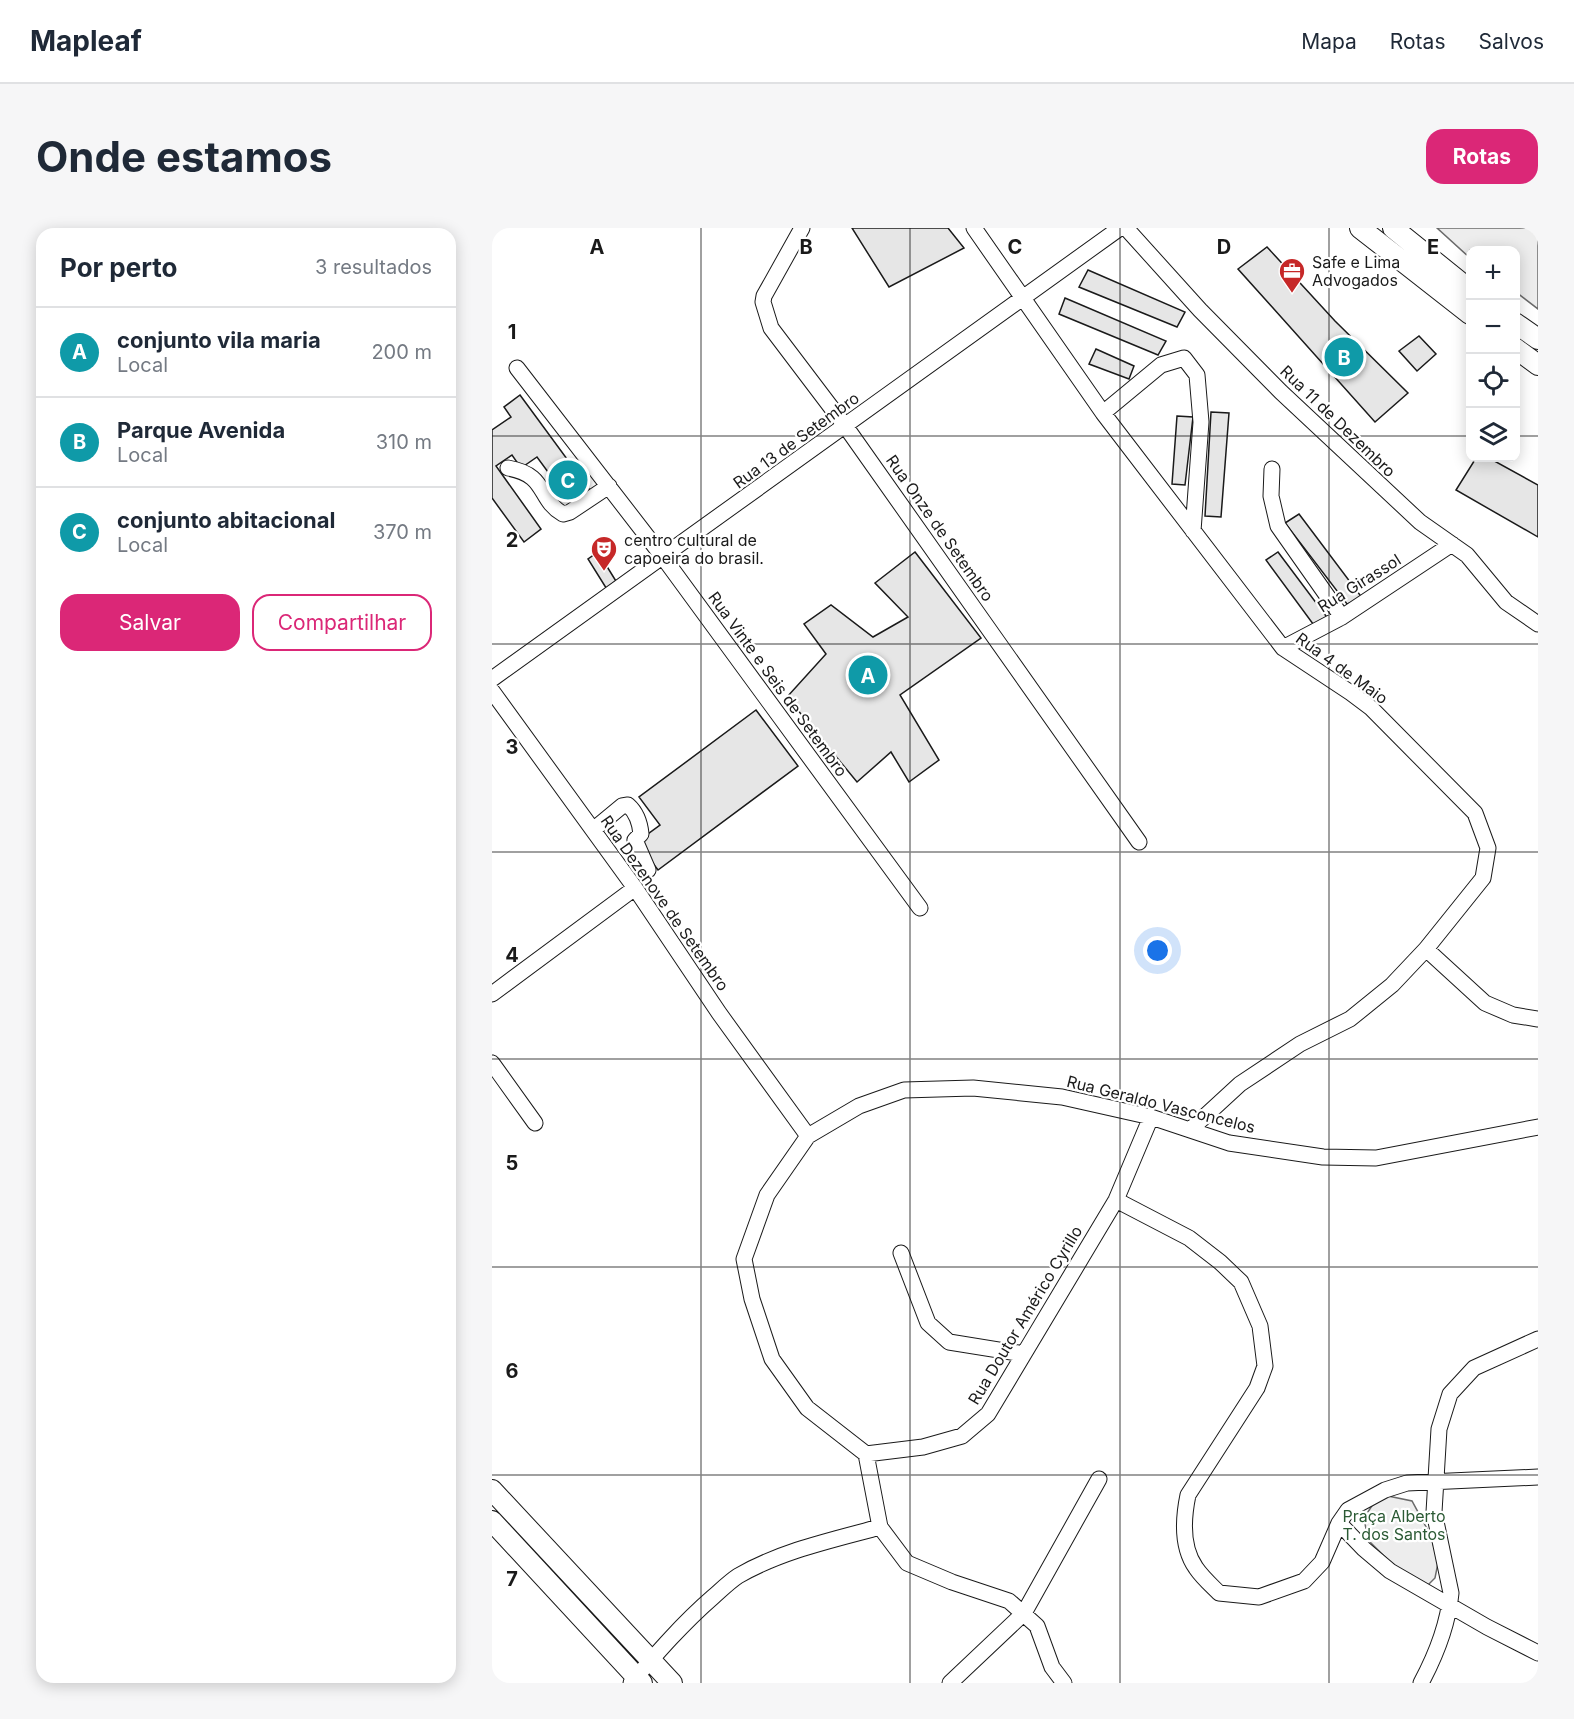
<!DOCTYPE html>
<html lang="pt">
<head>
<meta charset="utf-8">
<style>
  body { margin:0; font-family:Inter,sans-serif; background:#f6f6f7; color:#1f2937 }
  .controls { position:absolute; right:18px; top:18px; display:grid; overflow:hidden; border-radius:12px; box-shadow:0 3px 15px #0003 }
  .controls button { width:54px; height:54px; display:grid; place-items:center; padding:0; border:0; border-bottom:2px solid #e0e1e3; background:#fff; color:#1f2937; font:30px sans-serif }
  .you { position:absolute; left:666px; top:723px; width:21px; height:21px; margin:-15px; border:4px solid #fff; border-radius:50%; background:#1a73e8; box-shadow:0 0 0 9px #1a73e833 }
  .badge { display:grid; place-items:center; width:39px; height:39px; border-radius:50%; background:#db2777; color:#fff; font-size:20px; font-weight:700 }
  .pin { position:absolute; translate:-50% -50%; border:3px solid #fff; box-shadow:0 2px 6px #0006 }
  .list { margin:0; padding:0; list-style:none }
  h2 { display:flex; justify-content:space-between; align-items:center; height:78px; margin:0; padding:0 24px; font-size:26px }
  h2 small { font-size:20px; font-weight:400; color:#747a83 }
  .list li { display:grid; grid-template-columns:39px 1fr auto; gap:18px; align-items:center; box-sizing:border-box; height:90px; padding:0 24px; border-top:2px solid #e0e1e3 }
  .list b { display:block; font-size:22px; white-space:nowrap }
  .list p { margin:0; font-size:20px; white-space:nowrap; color:#747a83 }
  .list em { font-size:20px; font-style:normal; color:#747a83 }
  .actions { display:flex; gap:12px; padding:18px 24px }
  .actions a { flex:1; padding:14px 0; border:2px solid #db2777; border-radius:18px; text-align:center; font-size:21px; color:#db2777 }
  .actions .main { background:#db2777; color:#fff }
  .icon { flex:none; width:33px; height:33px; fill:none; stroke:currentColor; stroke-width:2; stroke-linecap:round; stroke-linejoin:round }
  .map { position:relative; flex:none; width:1046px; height:1455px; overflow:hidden; border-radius:18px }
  header { display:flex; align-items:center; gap:36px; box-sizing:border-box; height:84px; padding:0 30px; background:#fff; border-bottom:2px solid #e0e1e3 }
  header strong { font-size:28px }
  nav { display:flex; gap:33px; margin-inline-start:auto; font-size:21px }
  .intro { display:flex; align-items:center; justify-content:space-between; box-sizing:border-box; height:144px; padding:0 36px }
  h1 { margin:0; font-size:42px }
  .button { padding:15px 27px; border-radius:18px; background:#db2777; color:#fff; font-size:21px; font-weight:700 }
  main { display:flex; gap:36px; padding:0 36px }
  aside { flex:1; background:#fff; border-radius:18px; box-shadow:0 3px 15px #0003 }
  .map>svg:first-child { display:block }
  .built { fill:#ededed; stroke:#6a6a6a; stroke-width:1.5 }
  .building { fill:#e6e6e6; stroke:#1a1a1a; stroke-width:1.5 }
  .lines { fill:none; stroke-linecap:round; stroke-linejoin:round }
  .minor-casing { stroke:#1a1a1a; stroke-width:17 }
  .major-casing { stroke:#1a1a1a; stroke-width:22 }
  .minor { stroke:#fff; stroke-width:15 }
  .major { stroke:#fff; stroke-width:20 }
  .grid { fill:none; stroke:#1a1a1a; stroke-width:1.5; stroke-opacity:0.55 }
  .labels { text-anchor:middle; stroke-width:4.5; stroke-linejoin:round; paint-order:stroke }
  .poi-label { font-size:16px; fill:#1a1a1a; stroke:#fff; text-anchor:start }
  .street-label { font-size:16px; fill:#1a1a1a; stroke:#fff }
  .park-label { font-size:16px; fill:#2b5a34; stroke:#fff }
  .grid-label { font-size:20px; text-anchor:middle; font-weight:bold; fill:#1a1a1a; stroke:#fff; stroke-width:4.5; stroke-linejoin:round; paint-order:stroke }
</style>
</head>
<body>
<header>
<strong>Mapleaf</strong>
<nav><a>Mapa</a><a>Rotas</a><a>Salvos</a></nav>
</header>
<div class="intro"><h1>Onde estamos</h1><a class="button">Rotas</a></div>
<main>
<aside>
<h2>Por perto<small>3 resultados</small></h2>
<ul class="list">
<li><span class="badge" style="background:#0f9aa8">A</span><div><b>conjunto vila maria</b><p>Local</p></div><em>200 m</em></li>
<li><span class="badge" style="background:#0f9aa8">B</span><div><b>Parque Avenida</b><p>Local</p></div><em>310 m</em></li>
<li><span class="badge" style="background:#0f9aa8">C</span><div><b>conjunto abitacional</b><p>Local</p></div><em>370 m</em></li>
</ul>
<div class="actions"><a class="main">Salvar</a><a>Compartilhar</a></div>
</aside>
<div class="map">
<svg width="1046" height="1455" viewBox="0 0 1046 1455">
  <rect width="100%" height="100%" fill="#fff"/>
  <!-- built -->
  <path class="built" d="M 945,0 L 1046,0 L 1046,81 L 1024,64 L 1023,22 L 978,22 L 978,30 Z
    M 896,1268 L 920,1273 L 939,1308 L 946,1335 L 943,1350 L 936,1357 L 914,1350 L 876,1312 L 872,1290 L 883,1273 Z"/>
  <!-- building -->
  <path class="building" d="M 360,0 L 456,0 L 472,20 L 397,59 Z
    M 775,19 L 843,93 L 916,165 L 883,194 L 746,41 Z
    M 596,42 L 693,84 L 685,99 L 587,59 Z
    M 573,70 L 674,113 L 666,127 L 567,86 Z
    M 927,108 L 944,126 L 925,143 L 907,123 Z
    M 604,121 L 642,138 L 637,151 L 597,136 Z
    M 28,167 L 100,265 L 81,278 L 45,229 L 29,240 L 20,227 L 4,238 L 49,301 L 32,314 L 0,270 L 0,202 L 19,189 L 12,179 Z
    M 719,184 L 737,185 L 729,289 L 713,288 Z
    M 685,188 L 701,189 L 693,257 L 680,256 Z
    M 984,230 L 997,230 L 1046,257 L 1046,309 L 964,262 Z
    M 807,286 L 871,371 L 855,376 L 793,295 Z
    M 106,324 L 127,358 L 116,363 L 96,331 Z
    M 423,324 L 489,410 L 408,467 L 447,532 L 417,554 L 399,524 L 365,554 L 295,469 L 334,426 L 312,396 L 339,377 L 381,409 L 416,389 L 383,355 Z
    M 786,324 L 837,392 L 824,400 L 774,332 Z
    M 264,482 L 306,538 L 166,642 L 145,614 L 168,597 L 147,569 Z"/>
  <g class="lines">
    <!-- minor casing -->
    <g class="minor-casing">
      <path id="minor" d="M 310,0 L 272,68 L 271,74 L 279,100 L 354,199 L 647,614
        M 482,0 L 611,185 L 791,420 L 859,465 L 879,480 L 983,585 L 996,620 L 991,650 L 934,721 L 900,757 L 858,791 L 808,816 L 748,856 L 698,902
        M 634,0 L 708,82 L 789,164 L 928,294 L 975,327 L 1014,374 L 1046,396
        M 25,140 L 171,329 L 428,680
        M 611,185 L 669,137 L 692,130 L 705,147 L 709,194 L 701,303
        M 16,240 C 56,247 45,271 71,286 L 78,284 L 117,258
        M 780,241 L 779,268 L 786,298 L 850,389
        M 791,420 L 850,389 L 960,316
        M 0,451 L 628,0
        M 0,463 L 143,660 L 227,785 L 316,908
        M 101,602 L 130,578 L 136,577 C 145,585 148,595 149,606 L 143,612 L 156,642
        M 934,721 L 993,775 L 1021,787 L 1046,791
        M 0,766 L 143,660
        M 0,835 L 43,895
        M 624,972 L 697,1010 L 728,1034 L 749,1054 L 768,1098 L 773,1138 L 765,1160 L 696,1267 C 691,1291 689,1319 704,1340 C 710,1349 719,1357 727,1365 L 767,1369 L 812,1353 L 830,1334 L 847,1295 L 856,1282 L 893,1262 L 915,1255 L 1046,1249
        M 409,1025 L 436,1095 L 457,1114 L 532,1126
        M 374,1226 L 431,1219 L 470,1208 L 496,1186 L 624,972 L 659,889
        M 847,1295 L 872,1321 L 898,1343 L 995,1399 L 1046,1425
        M 139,1455 C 165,1425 191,1395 221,1369 C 229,1362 237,1354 246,1348 C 289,1323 340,1312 388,1299
        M 458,1455 L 532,1385 L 607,1251
        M 572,1455 L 560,1439 L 545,1398 L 517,1373 L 460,1354 L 415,1335 L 388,1299 L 374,1226 L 315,1180 L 280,1131 L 260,1071 L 252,1031 L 275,967 L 316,908 L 367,878 L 412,862 L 481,860 L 570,869 L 659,889 L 737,915 L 831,929 L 884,930 L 1046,899
        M 929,1455 C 944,1427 956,1397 959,1365 L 942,1284 L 947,1201 L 958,1166 L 982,1140 L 1046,1111"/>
    </g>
    <!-- major casing -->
    <g class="major-casing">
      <path id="major" d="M 868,0 L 978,86
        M 901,0 L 978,62
        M 1023,95 L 1046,111
        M 1023,120 L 1046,137
        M 0,1262 L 180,1455
        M 0,1293 L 150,1455"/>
    </g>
    <!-- minor -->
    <use href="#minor" class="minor"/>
    <!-- major -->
    <use href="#major" class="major"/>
  </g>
  <!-- grid -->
  <path class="grid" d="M 209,0 L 209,1455M 418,0 L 418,1455M 628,0 L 628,1455M 837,0 L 837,1455M 0,208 L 978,208M 1023,208 L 1046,208M 0,416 L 1046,416M 0,624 L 1046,624M 0,831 L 1046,831M 0,1039 L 1046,1039M 0,1247 L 1046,1247"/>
  <!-- icons -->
  <defs>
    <g id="office-pin" transform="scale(1.35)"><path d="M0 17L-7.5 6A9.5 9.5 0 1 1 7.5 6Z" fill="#c62828" stroke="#fff"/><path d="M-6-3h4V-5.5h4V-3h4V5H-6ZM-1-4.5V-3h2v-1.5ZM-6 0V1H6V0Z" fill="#fff"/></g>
    <g id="theatre-pin" transform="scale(1.35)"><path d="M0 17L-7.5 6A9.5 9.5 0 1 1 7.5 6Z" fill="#c62828" stroke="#fff"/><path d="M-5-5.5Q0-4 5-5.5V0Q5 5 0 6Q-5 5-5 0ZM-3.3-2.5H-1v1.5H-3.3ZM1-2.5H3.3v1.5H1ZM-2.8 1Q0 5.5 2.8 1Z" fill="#fff"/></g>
  </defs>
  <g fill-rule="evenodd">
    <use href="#office-pin" x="800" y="43"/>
    <use href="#theatre-pin" x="112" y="321"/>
  </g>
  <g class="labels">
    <!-- poi labels -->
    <g class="poi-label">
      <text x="820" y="40">Safe e Lima<tspan x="820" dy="18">Advogados</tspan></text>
      <text x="132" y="318">centro cultural de<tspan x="132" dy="18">capoeira do brasil.</tspan></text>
    </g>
    <!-- street labels -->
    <g class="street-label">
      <text transform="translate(846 193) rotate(44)" y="6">Rua 11 de Dezembro</text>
      <text transform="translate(304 212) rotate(-36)" y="6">Rua 13 de Setembro</text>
      <text transform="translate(448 300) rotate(55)" y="6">Rua Onze de Setembro</text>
      <text transform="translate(867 355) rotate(-32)" y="6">Rua Girassol</text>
      <text transform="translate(850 440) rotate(36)" y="6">Rua 4 de Maio</text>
      <text transform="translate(286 456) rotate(54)" y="6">Rua Vinte e Seis de Setembro</text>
      <text transform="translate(173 675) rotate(55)" y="6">Rua Dezenove de Setembro</text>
      <text transform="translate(669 876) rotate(14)" y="6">Rua Geraldo Vasconcelos</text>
      <text transform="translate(533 1087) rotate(-59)" y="6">Rua Doutor Américo Cyrillo</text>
    </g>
    <!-- park labels -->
    <g class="park-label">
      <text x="902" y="1294">Praça Alberto<tspan x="902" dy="18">T. dos Santos</tspan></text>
    </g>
  </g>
  <g class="grid-label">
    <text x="105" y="26">A</text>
    <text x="314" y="26">B</text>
    <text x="523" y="26">C</text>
    <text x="732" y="26">D</text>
    <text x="941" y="26">E</text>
    <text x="20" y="111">1</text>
    <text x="20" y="319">2</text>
    <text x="20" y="526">3</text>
    <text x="20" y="734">4</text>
    <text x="20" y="942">5</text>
    <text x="20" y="1150">6</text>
    <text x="20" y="1358">7</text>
  </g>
</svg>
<div class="controls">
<button>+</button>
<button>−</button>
<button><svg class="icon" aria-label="locate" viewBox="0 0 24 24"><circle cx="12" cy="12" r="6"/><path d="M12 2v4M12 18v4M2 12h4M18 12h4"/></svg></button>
<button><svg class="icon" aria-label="layers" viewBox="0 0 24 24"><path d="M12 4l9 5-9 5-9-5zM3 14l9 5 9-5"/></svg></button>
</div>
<div class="you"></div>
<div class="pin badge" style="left:376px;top:447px;background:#0f9aa8">A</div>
<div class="pin badge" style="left:852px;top:129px;background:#0f9aa8">B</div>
<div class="pin badge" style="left:76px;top:252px;background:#0f9aa8">C</div>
</div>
</main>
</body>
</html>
